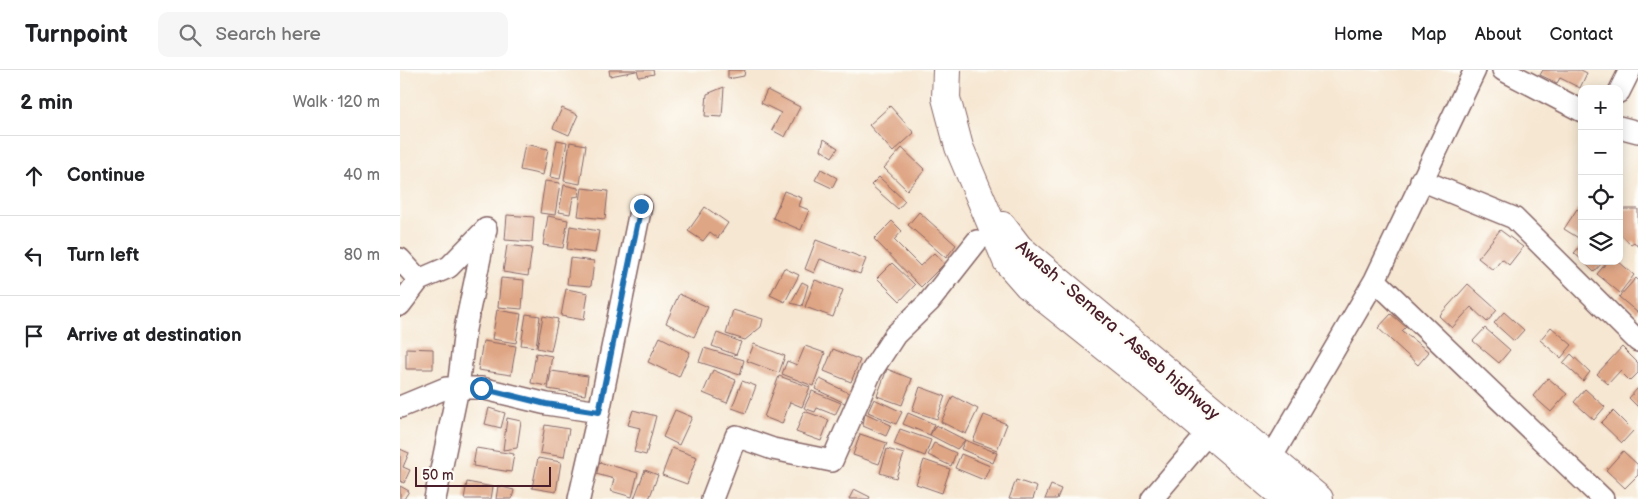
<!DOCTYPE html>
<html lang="en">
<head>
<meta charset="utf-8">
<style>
  body { margin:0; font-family:"Balsamiq Sans",sans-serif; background:#f6f6f6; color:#202124 }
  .controls { position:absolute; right:15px; top:15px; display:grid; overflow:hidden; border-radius:10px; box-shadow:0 2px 12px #0003 }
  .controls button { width:45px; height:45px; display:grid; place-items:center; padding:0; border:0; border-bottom:1px solid #e0e0e0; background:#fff; color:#202124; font:25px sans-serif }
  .scale { position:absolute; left:15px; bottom:12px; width:136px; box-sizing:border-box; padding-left:5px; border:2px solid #4a1f2b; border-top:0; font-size:14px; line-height:18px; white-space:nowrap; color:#4a1f2b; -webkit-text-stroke:4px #fdfcf7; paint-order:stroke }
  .stop { position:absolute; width:15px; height:15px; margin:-11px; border:4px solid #1f6fb2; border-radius:50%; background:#fff }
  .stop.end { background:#1f6fb2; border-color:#fff; box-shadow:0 1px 5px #0008 }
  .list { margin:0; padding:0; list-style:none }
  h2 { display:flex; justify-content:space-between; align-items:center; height:65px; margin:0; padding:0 20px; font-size:21px }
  h2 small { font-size:16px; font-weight:400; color:#757577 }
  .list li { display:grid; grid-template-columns:32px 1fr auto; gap:15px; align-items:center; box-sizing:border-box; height:80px; padding:0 20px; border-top:1px solid #e0e0e0 }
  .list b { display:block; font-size:19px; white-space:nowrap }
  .list em { font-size:16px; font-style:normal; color:#757577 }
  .icon { flex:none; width:28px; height:28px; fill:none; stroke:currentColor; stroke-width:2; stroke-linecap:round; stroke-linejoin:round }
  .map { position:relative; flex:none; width:1238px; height:429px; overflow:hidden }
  header { display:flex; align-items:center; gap:30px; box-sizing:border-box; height:70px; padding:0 25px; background:#fff; border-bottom:1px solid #e0e0e0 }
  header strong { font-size:24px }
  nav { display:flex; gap:28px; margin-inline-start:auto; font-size:18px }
  .search { width:350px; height:45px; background:#f6f6f6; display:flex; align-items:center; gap:12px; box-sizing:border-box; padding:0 18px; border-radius:10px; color:#757577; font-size:19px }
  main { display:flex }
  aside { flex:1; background:#fff }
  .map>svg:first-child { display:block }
  .building { fill:#dfa685 }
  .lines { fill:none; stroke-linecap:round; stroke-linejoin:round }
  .street-casing { stroke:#866565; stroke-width:24 }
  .highway-casing { stroke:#866565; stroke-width:30 }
  .street { stroke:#fff; stroke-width:21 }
  .highway { stroke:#fff; stroke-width:28 }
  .route { stroke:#1f6fb2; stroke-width:6 }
  .labels { text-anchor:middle; stroke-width:5; stroke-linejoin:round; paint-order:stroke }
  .street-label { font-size:18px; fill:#4a1f2b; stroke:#fdfcf7 }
</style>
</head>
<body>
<header>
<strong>Turnpoint</strong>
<div class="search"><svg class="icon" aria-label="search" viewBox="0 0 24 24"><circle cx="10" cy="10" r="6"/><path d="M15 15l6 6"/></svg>Search here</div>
<nav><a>Home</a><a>Map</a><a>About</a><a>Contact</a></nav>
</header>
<main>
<aside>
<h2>2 min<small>Walk · 120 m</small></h2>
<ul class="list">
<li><svg class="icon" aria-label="ahead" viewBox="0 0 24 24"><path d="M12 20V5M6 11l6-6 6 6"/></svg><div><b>Continue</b></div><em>40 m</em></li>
<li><svg class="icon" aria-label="left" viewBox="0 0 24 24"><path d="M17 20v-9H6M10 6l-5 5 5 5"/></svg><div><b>Turn left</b></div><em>80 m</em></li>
<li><svg class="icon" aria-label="arrive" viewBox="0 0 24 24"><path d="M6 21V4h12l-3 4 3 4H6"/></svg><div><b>Arrive at destination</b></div></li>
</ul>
</aside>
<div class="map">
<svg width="1238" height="429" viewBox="0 0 1238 429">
  <rect width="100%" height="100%" fill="#fdfcf7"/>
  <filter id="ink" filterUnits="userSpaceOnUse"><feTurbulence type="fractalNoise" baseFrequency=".02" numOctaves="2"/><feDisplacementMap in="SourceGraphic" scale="10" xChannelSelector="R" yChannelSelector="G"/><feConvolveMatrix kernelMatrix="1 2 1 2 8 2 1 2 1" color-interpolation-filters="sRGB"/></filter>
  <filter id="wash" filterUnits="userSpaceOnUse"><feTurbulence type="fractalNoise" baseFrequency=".0096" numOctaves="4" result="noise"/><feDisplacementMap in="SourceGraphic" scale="20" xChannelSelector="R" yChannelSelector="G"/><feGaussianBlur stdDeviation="1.12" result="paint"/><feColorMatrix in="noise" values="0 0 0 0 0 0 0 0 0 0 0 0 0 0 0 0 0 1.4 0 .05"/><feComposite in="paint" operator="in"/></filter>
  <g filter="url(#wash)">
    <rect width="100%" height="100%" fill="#f6e7d2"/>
    <g id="blocks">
      <!-- building -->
      <path class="building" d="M 209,0 L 236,0 L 236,1 L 210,6 Z
        M 237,0 L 253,0 L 254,4 L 239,7 Z
        M 328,0 L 345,0 L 344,6 L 328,9 Z
        M 1143,0 L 1181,0 L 1187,3 L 1180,18 L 1160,8 L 1157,13 L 1140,5 Z
        M 324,17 L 322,47 L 305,46 L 307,24 Z
        M 367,20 L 400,37 L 385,67 L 372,60 L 381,43 L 361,33 Z
        M 490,36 L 514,63 L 493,82 L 469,55 Z
        M 162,38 L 178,45 L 169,65 L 153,58 Z
        M 424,69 L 438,78 L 432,87 L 421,80 Z
        M 157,70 L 167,72 L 160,109 L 150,107 Z
        M 170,72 L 186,75 L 180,114 L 164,111 Z
        M 125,74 L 148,79 L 143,105 L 120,100 Z
        M 502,78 L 525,100 L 507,120 L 484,98 Z
        M 421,99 L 437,108 L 432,118 L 415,110 Z
        M 479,107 L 505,131 L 498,139 L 471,115 Z
        M 145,111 L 160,113 L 155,145 L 140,143 Z
        M 164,115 L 178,118 L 179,126 L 173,127 L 170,144 L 159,142 Z
        M 182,118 L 208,121 L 205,149 L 178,146 Z
        M 384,121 L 402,128 L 399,136 L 409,140 L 401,160 L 373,148 Z
        M 305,137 L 328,153 L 318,168 L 310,162 L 303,171 L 288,161 Z
        M 1177,139 L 1182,142 L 1180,169 L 1164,159 Z
        M 1224,139 L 1238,139 L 1238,177 L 1234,172 L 1231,174 L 1219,163 L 1219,144 Z
        M 519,142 L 556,175 L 546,188 L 508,155 Z
        M 107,145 L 134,147 L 132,172 L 105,170 Z
        M 148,146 L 168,150 L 163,178 L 143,175 Z
        M 492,151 L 502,161 L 494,170 L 520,196 L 534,183 L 544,194 L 521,217 L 474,169 Z
        M 170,156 L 199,161 L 195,183 L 167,179 Z
        M 1100,160 L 1123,177 L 1109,195 L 1102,189 L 1093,200 L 1078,188 Z
        M 416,170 L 466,189 L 460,204 L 420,189 L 414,203 L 405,199 Z
        M 1182,174 L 1182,190 L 1174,183 Z
        M 107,175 L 132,178 L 128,206 L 103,202 Z
        M 170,188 L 194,191 L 191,216 L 167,214 Z
        M 1183,191 L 1204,191 L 1194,202 Z
        M 1208,191 L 1218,191 L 1234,205 L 1220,223 L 1197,204 Z
        M 492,193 L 515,215 L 500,231 L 477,208 Z
        M 384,198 L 399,205 L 385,232 L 370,225 Z
        M 101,208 L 124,210 L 122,239 L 98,237 Z
        M 1236,208 L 1238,210 L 1238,243 L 1219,227 Z
        M 415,210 L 443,220 L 433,247 L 405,237 Z
        M 402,212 L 408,215 L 402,236 L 391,233 Z
        M 1068,214 L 1097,240 L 1087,252 L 1071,237 L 1052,258 L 1039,246 Z
        M 166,219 L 188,223 L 184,250 L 161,246 Z
        M 279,224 L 308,237 L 294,267 L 266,253 Z
        M 97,240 L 121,244 L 116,273 L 92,269 Z
        M 333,240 L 363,249 L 361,257 L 345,270 L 326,264 Z
        M 1104,242 L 1124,260 L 1114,271 L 1094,253 Z
        M 126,244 L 140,246 L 136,277 L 121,275 Z
        M 991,244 L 1006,257 L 1002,261 L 1029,282 L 1018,295 L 978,258 Z
        M 143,246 L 158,249 L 151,281 L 137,278 Z
        M 1151,257 L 1172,275 L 1161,288 L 1140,270 Z
        M 1085,258 L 1110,280 L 1099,293 L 1073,271 Z
        M 317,263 L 341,272 L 336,285 L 312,276 Z
        M 260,267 L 290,282 L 279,307 L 248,292 Z
        M 83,271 L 116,276 L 111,305 L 78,300 Z
        M 354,274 L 385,286 L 379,303 L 347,291 Z
        M 405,276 L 425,283 L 413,316 L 382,304 L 387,291 L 397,295 Z
        M 1222,277 L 1238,293 L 1238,303 L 1230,311 L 1220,301 L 1208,314 L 1197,304 Z
        M 6,278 L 33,279 L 33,299 L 6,299 Z
        M 304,278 L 344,290 L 340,305 L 299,292 Z
        M 433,279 L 460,290 L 451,312 L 424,301 Z
        M 136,283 L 152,286 L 147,316 L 131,313 Z
        M 1171,284 L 1190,302 L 1183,311 L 1163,293 Z
        M 487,299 L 512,309 L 502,335 L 477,326 Z
        M 313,300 L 336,310 L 327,333 L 303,323 Z
        M 151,301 L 188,306 L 185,325 L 148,319 Z
        M 379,306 L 410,317 L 402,337 L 390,332 L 382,354 L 364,347 Z
        M 1148,308 L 1167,324 L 1151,342 L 1133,326 Z
        M 420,309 L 451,324 L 447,334 L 415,319 Z
        M 342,311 L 356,316 L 346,343 L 332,338 Z
        M 520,317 L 545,326 L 537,349 L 512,341 Z
        M 1238,318 L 1238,337 L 1229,328 Z
        M 1185,319 L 1205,337 L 1194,350 L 1174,332 Z
        M 412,321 L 441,333 L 435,345 L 417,338 L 415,342 L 404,338 Z
        M 553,326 L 578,339 L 566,364 L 541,352 Z
        M 474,329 L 502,342 L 496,354 L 468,342 Z
        M 89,338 L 105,343 L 101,358 L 85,354 Z
        M 233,340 L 256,346 L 246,385 L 234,382 L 240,358 L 228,355 Z
        M 275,340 L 292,347 L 279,375 L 263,367 Z
        M 404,341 L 429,350 L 421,371 L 396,362 Z
        M 1213,341 L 1233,361 L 1222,373 L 1201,353 Z
        M 465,343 L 491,355 L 486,366 L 463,356 Z
        M 508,343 L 534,354 L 530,365 L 503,354 Z
        M 584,345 L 607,354 L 597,380 L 573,371 Z
        M 107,348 L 121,351 L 117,378 L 103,380 Z
        M 145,355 L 169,359 L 164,387 L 140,383 Z
        M 536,355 L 565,370 L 557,379 L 530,365 Z
        M 500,359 L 531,370 L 525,386 L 494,374 Z
        M 460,364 L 487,373 L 479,394 L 453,385 Z
        M 565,370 L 597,383 L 593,393 L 561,379 Z
        M 534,373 L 556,383 L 551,396 L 528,385 Z
        M 76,378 L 114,384 L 111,402 L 73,396 Z
        M 272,378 L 297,387 L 287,414 L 262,405 Z
        M 0,379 L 9,383 L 3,397 L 10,400 L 4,413 L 0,411 Z
        M 487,379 L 504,384 L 496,408 L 480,403 Z
        M 1223,381 L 1238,395 L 1238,405 L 1225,418 L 1206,400 Z
        M 561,384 L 590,396 L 584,410 L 555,398 Z
        M 138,388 L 161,392 L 156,422 L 132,418 Z
        M 524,390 L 550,399 L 542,423 L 516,414 Z
        M 199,392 L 238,403 L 232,427 L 211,421 L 214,409 L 196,404 Z
        M 245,400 L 258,405 L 249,429 L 234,429 Z
        M 616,410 L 637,417 L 633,429 L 609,429 Z
        M 67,412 L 93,417 L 91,429 L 64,429 Z
        M 651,415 L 661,419 L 657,429 L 645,429 Z
        M 0,416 L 9,421 L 4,429 L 0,429 Z
        M 98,416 L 114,420 L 112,429 L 96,429 Z
        M 454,419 L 470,427 L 469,429 L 449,429 Z"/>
    </g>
  </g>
  <g filter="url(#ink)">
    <use href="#blocks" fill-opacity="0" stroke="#866565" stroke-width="1"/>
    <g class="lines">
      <!-- street casing -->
      <g class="street-casing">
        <path id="street" d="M 1103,0 L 1182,41
          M 1219,22 L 1230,0
          M 1219,57 L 1238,62
          M 1021,110 L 1114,148 L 1238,271
          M 0,189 L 19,210
          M 975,210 L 1203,429
          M 0,235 L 19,210 L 49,197 L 86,159
          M 0,337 L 46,318 L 81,318 L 147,334 L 199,342
          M 871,388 L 975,210 L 1075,0
          M 35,429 L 58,318 L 65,259 L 86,159
          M 179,429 L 199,342 L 241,136
          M 312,429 L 336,366 L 373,379 L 432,391 L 471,302 L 495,265 L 529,232 L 577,171
          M 752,429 L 808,363"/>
      </g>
      <!-- highway casing -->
      <g class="highway-casing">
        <path id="highway" d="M 547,0 L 546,28 L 559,77 L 607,191 L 628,215 L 737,302 L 887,429
          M 602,156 L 619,178 L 919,429"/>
      </g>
      <!-- street -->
      <use href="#street" class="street"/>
      <!-- highway -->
      <use href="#highway" class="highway"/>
    </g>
  </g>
  <g class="lines" filter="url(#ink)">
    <!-- route -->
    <path class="route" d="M 81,318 L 146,334 L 199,342 L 241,136"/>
  </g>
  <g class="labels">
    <!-- street labels -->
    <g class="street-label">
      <text transform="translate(718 260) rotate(41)" y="6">Awash - Semera - Asseb highway</text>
    </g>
  </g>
</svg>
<div class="controls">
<button>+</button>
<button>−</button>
<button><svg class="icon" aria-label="locate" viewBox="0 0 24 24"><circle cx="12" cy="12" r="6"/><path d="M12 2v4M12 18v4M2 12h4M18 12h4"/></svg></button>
<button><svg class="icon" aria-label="layers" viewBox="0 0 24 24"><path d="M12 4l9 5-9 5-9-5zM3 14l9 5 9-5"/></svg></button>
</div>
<div class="scale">50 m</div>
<div class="stop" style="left:81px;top:318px"></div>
<div class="stop end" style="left:241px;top:136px"></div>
</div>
</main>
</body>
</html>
